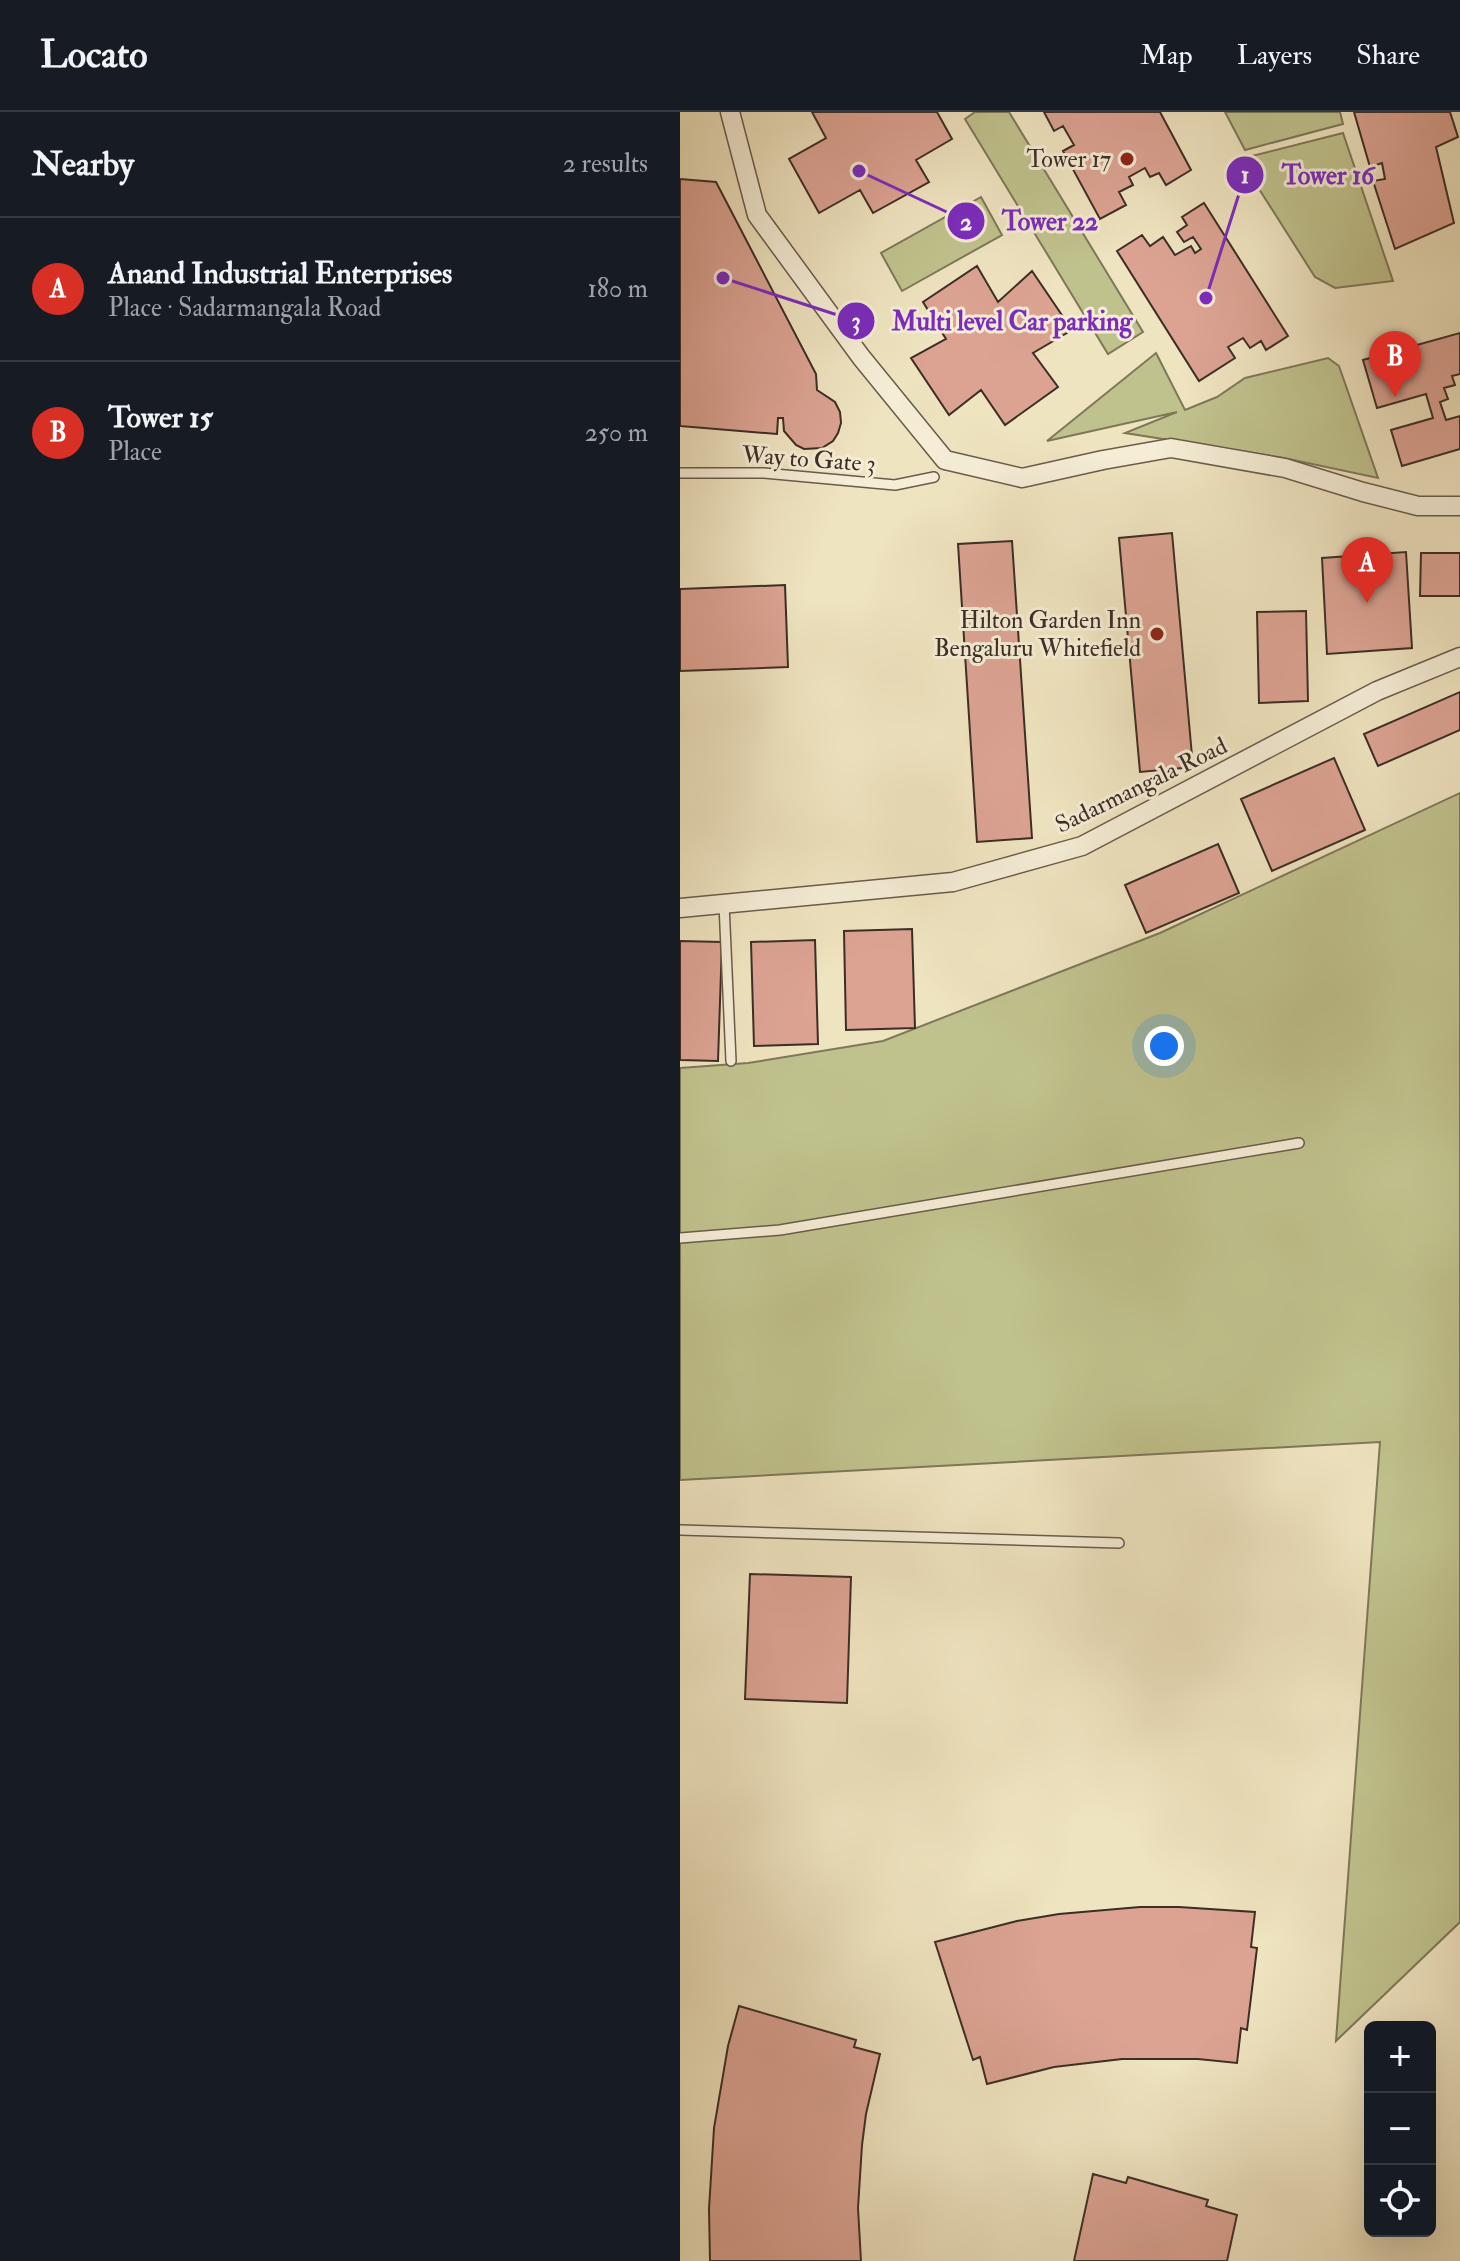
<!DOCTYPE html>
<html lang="en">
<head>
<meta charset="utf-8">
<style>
  body { margin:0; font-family:"IM FELL Double Pica",serif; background:#242831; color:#f1f3f6 }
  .controls { position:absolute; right:24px; bottom:24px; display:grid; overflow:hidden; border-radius:12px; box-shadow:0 8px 32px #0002 }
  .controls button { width:72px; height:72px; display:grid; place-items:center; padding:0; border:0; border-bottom:2px solid #363941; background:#171b24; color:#f1f3f6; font:40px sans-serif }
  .you { position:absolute; left:484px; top:934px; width:28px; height:28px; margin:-20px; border:6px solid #fff; border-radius:50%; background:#1a73e8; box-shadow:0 0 0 12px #1a73e833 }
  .badge { display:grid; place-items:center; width:52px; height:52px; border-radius:50%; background:#d93025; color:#fff; font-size:26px; font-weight:700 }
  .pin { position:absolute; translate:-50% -66px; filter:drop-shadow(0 2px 4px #0008) }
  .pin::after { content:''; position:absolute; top:42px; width:28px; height:24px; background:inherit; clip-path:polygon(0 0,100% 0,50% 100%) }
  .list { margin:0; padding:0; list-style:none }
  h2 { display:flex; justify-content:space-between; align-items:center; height:104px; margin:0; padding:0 32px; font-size:34px }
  h2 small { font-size:26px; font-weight:400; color:#9ea1a6 }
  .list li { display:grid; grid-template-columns:52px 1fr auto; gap:24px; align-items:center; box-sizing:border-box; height:144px; padding:0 32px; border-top:2px solid #363941 }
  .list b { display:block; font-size:30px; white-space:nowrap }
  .list p { margin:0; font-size:26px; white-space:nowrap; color:#9ea1a6 }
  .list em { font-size:26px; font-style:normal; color:#9ea1a6 }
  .icon { flex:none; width:44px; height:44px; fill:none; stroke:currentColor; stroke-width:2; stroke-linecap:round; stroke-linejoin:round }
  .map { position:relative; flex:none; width:780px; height:2149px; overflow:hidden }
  header { display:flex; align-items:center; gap:48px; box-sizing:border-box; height:112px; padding:0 40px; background:#171b24; border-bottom:2px solid #363941 }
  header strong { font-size:38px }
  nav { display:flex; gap:44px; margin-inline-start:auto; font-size:28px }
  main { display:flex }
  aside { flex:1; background:#171b24 }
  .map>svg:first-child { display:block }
  .green { fill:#c0c28d; stroke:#7e7859; stroke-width:2 }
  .building { fill:#dca393; stroke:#3c2e25; stroke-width:2 }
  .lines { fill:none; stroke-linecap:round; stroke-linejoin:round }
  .lane-casing { stroke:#695c4c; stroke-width:12 }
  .street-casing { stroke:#695c4c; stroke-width:21 }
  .lane { stroke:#f5edd6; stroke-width:9 }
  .street { stroke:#f5edd6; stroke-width:18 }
  .poi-dot { fill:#8f2418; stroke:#f5edd6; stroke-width:3 }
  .labels { text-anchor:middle; stroke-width:6; stroke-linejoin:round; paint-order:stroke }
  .poi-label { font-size:24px; fill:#3c2e25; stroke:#f5edd6; text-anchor:end }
  .street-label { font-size:24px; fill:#3c2e25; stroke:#f5edd6 }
  .leader { fill:none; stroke:#7b2cbf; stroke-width:3 }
  .callout-dot { fill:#7b2cbf; stroke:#f5edd6; stroke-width:3 }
  .mark-label { font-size:24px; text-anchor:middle; font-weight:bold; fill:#fff }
  .callout-label { font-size:26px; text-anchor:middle; font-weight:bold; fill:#7b2cbf; stroke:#f5edd6; stroke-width:6; stroke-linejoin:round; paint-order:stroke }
</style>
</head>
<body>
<header>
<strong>Locato</strong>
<nav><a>Map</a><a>Layers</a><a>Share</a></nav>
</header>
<main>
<aside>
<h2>Nearby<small>2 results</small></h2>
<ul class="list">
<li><span class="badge">A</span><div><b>Anand Industrial Enterprises</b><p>Place · Sadarmangala Road</p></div><em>180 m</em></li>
<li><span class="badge">B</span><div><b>Tower 15</b><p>Place</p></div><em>250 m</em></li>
</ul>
</aside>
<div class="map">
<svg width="780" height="2149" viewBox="0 0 780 2149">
  <rect width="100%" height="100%" fill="#efe4c0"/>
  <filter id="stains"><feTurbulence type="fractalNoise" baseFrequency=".0025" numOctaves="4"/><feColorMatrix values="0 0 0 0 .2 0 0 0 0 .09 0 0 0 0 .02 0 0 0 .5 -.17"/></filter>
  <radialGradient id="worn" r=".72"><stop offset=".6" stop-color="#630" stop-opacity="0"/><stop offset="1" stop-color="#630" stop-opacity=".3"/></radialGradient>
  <!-- green -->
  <path class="green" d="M 295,0 L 329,0 L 463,220 L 428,242 L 285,7 Z
    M 545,0 L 660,0 L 663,12 L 565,38 Z
    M 663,21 L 713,169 L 655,176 L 635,165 L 560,47 Z
    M 301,85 L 322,123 L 222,179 L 201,141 Z
    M 476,241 L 505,298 L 537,285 L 565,266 L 648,246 L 659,254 L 698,366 L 604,346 L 445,321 L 497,300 L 367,329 Z
    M 780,681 L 780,1810 L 656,1929 L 700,1330 L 0,1368 L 0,956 L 68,951 L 203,929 L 480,821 Z"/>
  <!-- building -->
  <path class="building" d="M 132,0 L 257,0 L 272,27 L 236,48 L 249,70 L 193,101 L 180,78 L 139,101 L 109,47 L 146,26 Z
    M 364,0 L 480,0 L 511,58 L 486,73 L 479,61 L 470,65 L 465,56 L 449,65 L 453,73 L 439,80 L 446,93 L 420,107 L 383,39 L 394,33 L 383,14 L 374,19 Z
    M 674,0 L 770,0 L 778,25 L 756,35 L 774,111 L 715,137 L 693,69 L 705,67 L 702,51 L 690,55 Z
    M 0,67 L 36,70 L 136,262 L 137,278 L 155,290 L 160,300 L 161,311 L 158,321 L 153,329 L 142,336 L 124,337 L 116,333 L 104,319 L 103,306 L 98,306 L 97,322 L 0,314 Z
    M 524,91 L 608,224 L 586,238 L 581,229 L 570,236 L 563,226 L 548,235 L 555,246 L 519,269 L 437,139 L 462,123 L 470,134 L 483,125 L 495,143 L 511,134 L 515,141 L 521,137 L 513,125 L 504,130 L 497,120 L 507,113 L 502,105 Z
    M 297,154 L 318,190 L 352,159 L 392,218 L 353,241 L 378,275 L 325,313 L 301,278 L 269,303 L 231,246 L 266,227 L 243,190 Z
    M 780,221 L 780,262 L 772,264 L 775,273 L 764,276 L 768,287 L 760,290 L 766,308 L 780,304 L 780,337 L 722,354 L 711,318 L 753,306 L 746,282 L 697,296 L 683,248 Z
    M 492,421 L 513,655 L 460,660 L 439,426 Z
    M 332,429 L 352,726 L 297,730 L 278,432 Z
    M 726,440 L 732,536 L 647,542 L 642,446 Z
    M 741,441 L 780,441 L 780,484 L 740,484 Z
    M 105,473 L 108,555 L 0,559 L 0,477 Z
    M 626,499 L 628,589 L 579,591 L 577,500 Z
    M 780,580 L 780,618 L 698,654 L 684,622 Z
    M 654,646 L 685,718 L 592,759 L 561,687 Z
    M 538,732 L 559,781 L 466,821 L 445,773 Z
    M 232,817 L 235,916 L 166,918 L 164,819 Z
    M 135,828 L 138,932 L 74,934 L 71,830 Z
    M 0,829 L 42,830 L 38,949 L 0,948 Z
    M 70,1462 L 171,1465 L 167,1591 L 65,1587 Z
    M 460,1795 L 499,1795 L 575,1800 L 571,1835 L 577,1836 L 567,1918 L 561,1916 L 557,1951 L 518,1947 L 442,1947 L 374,1955 L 307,1972 L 300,1945 L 293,1948 L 255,1830 L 337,1809 L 379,1802 Z
    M 59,1894 L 176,1928 L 174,1935 L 200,1942 L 186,2002 L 182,2033 L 178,2096 L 181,2149 L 30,2149 L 29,2097 L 34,2016 L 48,1934 Z
    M 413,2062 L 446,2071 L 448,2065 L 528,2088 L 526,2094 L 557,2103 L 547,2149 L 394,2149 Z"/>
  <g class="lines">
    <!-- lane casing -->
    <g class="lane-casing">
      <path id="lane" d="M 0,361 L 84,361 L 215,373 L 254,365
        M 44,792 L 51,949
        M 0,1126 L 100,1118 L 619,1031
        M 0,1418 L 439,1431"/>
    </g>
    <!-- street casing -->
    <g class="street-casing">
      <path id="street" d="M 50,0 L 77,103 L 181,245 L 265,348 L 342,366 L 423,348 L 491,336 L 605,356 L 683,380 L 738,394 L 780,394
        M 0,796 L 273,770 L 402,734 L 697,579 L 780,545"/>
    </g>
    <!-- lane -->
    <use href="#lane" class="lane"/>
    <!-- street -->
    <use href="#street" class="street"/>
  </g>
  <!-- markers -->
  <g class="poi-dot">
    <circle cx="447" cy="47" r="8"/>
    <circle cx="477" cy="522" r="8"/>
  </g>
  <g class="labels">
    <!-- poi labels -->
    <g class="poi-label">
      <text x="431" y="55">Tower 17</text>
      <text x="461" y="516">Hilton Garden Inn<tspan x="461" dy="28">Bengaluru Whitefield</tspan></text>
    </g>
    <!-- street labels -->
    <g class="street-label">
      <text transform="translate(129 347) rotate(4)" y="8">Way to Gate 3</text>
      <text transform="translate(461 673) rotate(-26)" y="8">Sadarmangala Road</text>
    </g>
  </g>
  <!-- callouts -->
  <path class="leader" d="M526 186L565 63M179 59L286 109M43 166L176 209"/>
  <g class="callout-dot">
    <circle cx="526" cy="186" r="8"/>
    <circle cx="179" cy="59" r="8"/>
    <circle cx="43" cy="166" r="8"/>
    <circle cx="565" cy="63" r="20"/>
    <circle cx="286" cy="109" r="20"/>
    <circle cx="176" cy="209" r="20"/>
  </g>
  <g class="mark-label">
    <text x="565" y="71">1</text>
    <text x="286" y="118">2</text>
    <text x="176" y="217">3</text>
  </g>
  <g class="callout-label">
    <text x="648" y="72">Tower 16</text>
    <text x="370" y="118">Tower 22</text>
    <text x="332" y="218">Multi level Car parking</text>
  </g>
  <rect width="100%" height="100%" filter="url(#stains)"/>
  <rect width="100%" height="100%" fill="url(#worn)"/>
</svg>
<div class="controls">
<button>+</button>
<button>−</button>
<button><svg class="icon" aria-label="locate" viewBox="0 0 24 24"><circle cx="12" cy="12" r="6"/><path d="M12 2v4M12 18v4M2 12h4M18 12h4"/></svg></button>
</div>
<div class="you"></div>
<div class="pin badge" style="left:687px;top:491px">A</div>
<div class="pin badge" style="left:715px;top:285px">B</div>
</div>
</main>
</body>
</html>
